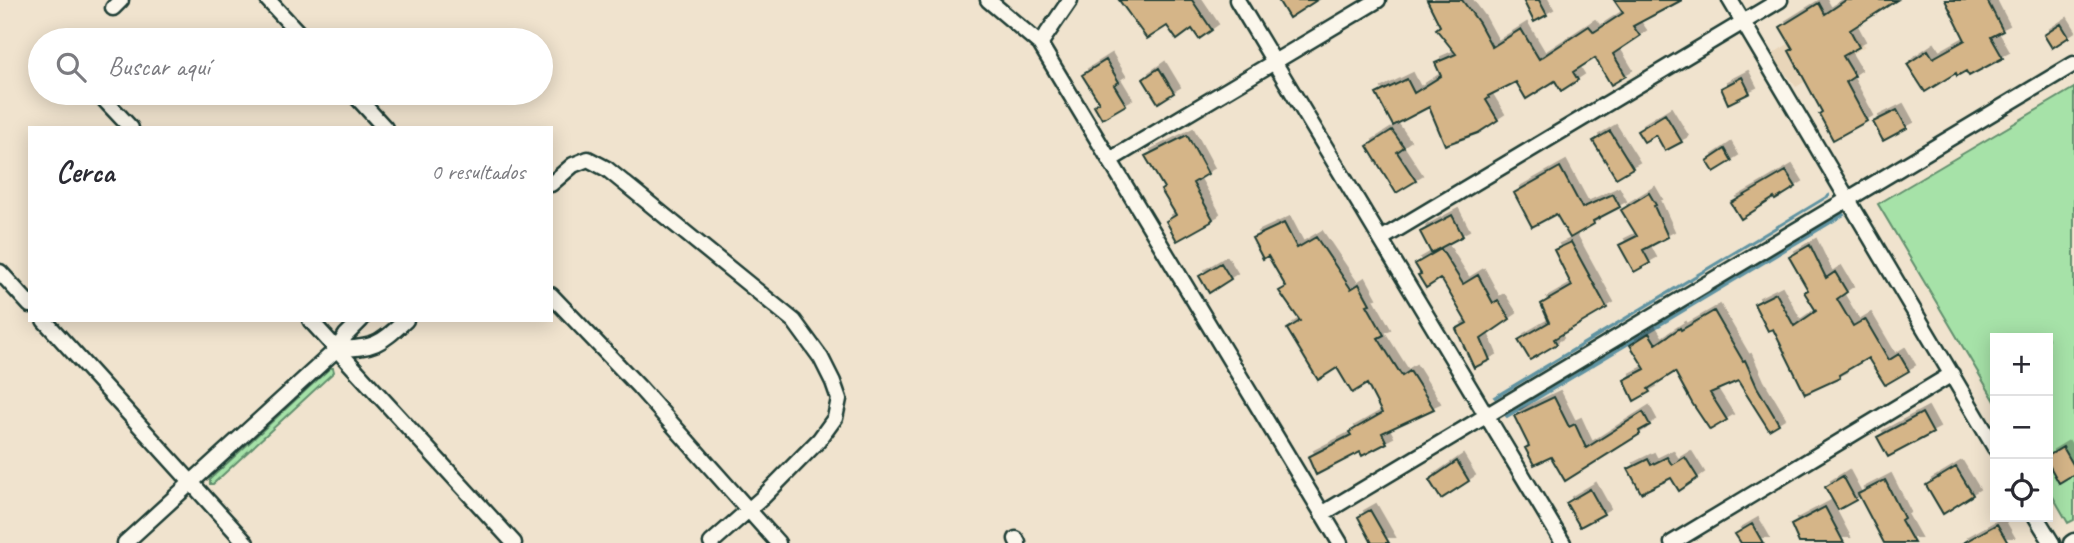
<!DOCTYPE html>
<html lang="es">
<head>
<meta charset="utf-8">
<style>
  body { margin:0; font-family:Caveat,sans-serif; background:#f7f7f7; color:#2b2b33 }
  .controls { position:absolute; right:21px; bottom:21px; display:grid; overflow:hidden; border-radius:0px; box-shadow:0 4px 18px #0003 }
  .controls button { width:63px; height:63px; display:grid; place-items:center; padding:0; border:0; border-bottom:2px solid #e1e1e2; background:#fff; color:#2b2b33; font:35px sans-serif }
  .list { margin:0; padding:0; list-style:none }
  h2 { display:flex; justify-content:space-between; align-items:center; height:91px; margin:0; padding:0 28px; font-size:30px }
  h2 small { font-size:23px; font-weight:400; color:#7c7c81 }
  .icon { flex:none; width:38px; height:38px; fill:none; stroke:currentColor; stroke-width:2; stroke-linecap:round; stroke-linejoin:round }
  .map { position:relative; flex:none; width:2074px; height:543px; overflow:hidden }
  .search { position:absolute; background:#fff; box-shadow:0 4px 18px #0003; left:28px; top:28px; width:525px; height:77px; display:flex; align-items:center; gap:18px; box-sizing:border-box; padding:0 24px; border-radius:38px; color:#7c7c81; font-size:26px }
  .panel { position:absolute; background:#fff; box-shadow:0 4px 18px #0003; left:28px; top:126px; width:525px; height:196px; border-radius:0px }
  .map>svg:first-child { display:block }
  .built { fill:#e8d5b9 }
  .green { fill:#a6e2a8; stroke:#62906e; stroke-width:2 }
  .water { fill:#8acceb; stroke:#5f93a2; stroke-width:2 }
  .building { fill:#d5b588; stroke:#1f3d34; stroke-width:2; filter:url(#shadow) }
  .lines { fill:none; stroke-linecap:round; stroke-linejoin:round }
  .minor-casing { stroke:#1f3d34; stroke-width:19 }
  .minor { stroke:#fbf7ec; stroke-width:14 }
</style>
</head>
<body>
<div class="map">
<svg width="2074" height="543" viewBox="0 0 2074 543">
  <defs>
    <filter id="shadow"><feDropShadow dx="6" dy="-6" stdDeviation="0" flood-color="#0004"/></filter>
  </defs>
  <rect width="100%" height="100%" fill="#f0e3ce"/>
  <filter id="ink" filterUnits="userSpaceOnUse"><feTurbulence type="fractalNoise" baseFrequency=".0143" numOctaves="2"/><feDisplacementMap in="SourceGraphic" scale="14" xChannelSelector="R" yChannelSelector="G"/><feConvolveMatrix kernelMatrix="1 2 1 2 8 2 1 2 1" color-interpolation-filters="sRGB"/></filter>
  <g filter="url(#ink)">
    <!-- built -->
    <path class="built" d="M 1835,14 L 1865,46 L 1796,87 L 1771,55 Z"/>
    <!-- green -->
    <path class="green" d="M 2074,88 L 2074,520 L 2068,523 L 2048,488 L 2048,338 L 1995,338 L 1995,401 L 1878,204 Z
      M 330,368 L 333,368 L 334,372 L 213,484 L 210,484 L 210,479 Z"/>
    <!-- water -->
    <path class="water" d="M 1829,195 L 1829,196 L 1495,398 L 1494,397 Z
      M 1843,214 L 1844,215 L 1507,417 L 1506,416 Z"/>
    <!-- building -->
    <path class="building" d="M 1119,0 L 1192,0 L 1212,30 L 1199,39 L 1192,29 L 1177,40 L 1167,26 L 1147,39 Z
      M 1278,0 L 1317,0 L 1289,18 Z
      M 1427,0 L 1462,0 L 1479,23 L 1492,47 L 1521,29 L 1539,59 L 1589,26 L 1594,32 L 1623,13 L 1614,0 L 1682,0 L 1633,26 L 1640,36 L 1613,54 L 1626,76 L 1611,85 L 1595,58 L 1573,72 L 1578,80 L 1561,91 L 1555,81 L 1526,99 L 1516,82 L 1488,96 L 1489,98 L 1486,100 L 1498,120 L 1478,133 L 1445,145 L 1429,107 L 1393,126 L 1376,94 L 1407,79 L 1414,93 L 1441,76 L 1435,63 L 1456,54 L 1436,29 L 1440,26 Z
      M 1523,0 L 1539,0 L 1547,15 L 1534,22 Z
      M 1846,0 L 1897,0 L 1850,30 L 1859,47 L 1843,56 L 1855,76 L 1846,82 L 1867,121 L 1833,140 L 1819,114 L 1822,112 L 1789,51 L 1793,49 L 1780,27 L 1819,3 L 1825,14 Z
      M 1945,0 L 1987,0 L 2003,31 L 1991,37 L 2003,58 L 1969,76 L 1966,71 L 1957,76 L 1956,73 L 1925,92 L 1907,64 L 1928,50 L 1933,58 L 1965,40 Z
      M 2061,24 L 2069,37 L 2052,48 L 2044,35 Z
      M 1106,60 L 1119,82 L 1114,85 L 1126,105 L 1102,119 L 1094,105 L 1099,102 L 1082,75 Z
      M 1159,68 L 1174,93 L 1158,103 L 1143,79 Z
      M 1742,77 L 1750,93 L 1728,104 L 1721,88 Z
      M 1897,110 L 1907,128 L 1883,141 L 1873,122 Z
      M 1665,114 L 1682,142 L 1665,151 L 1656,135 L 1644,142 L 1637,131 Z
      M 1392,130 L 1404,147 L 1397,152 L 1416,181 L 1396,193 L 1367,146 Z
      M 1610,131 L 1633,168 L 1616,178 L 1593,141 Z
      M 1187,135 L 1208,174 L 1193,183 L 1213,219 L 1211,221 L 1211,222 L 1177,241 L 1166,221 L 1176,215 L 1161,190 L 1164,188 L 1145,156 Z
      M 1725,149 L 1732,161 L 1714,172 L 1707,161 Z
      M 1560,167 L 1582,208 L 1613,194 L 1620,207 L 1593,221 L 1594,224 L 1570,238 L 1556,214 L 1532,227 L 1514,193 Z
      M 1786,171 L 1796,187 L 1775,200 L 1774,198 L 1741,219 L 1731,203 Z
      M 1649,193 L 1656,205 L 1654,206 L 1668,237 L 1643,250 L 1650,263 L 1634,272 L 1619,245 L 1637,236 L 1621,210 Z
      M 1452,215 L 1463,236 L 1431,253 L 1420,232 Z
      M 1284,223 L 1297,248 L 1316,237 L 1351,289 L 1359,284 L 1370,304 L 1367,305 L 1384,335 L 1378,338 L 1402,376 L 1410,371 L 1434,409 L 1382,433 L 1387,443 L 1362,456 L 1360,452 L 1316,475 L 1308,457 L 1351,435 L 1349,432 L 1382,413 L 1367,384 L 1352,393 L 1337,368 L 1318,380 L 1287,329 L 1300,321 L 1279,291 L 1286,287 L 1268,256 L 1263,259 L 1252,238 Z
      M 1571,242 L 1607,308 L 1554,339 L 1557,344 L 1530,360 L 1518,340 L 1549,322 L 1541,304 L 1572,286 L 1554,250 Z
      M 1810,245 L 1826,278 L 1835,272 L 1847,292 L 1837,299 L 1853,326 L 1865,319 L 1889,360 L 1899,354 L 1909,371 L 1885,385 L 1868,358 L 1839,375 L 1840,378 L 1805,394 L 1773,329 L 1768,331 L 1754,304 L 1776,293 L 1794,326 L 1816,311 L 1804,292 L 1808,290 L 1789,257 Z
      M 1441,249 L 1463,284 L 1478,275 L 1493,303 L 1498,300 L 1510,319 L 1481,339 L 1490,360 L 1474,368 L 1456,329 L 1467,323 L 1443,282 L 1440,279 L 1426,288 L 1418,275 L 1421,274 L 1415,264 Z
      M 1221,263 L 1231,279 L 1209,293 L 1199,276 Z
      M 1714,311 L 1743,361 L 1745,360 L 1757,387 L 1779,424 L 1769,430 L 1738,381 L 1710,393 L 1727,420 L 1710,430 L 1692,403 L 1675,372 L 1648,389 L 1650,392 L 1634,401 L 1624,380 L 1645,369 L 1630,345 L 1649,333 L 1656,344 L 1680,328 L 1681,330 Z
      M 1554,397 L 1569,427 L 1575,424 L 1586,448 L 1643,412 L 1650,425 L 1639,431 L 1640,434 L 1565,481 L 1551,457 L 1534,465 L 1525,448 L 1529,446 L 1514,416 Z
      M 1922,413 L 1933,433 L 1888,457 L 1877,437 Z
      M 2063,447 L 2074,466 L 2074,474 L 2059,483 L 2048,463 L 2048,456 Z
      M 1667,457 L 1672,465 L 1685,457 L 1698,478 L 1679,491 L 1671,478 L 1641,493 L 1628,469 L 1648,459 L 1651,465 Z
      M 1457,461 L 1469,481 L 1441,499 L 1429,480 Z
      M 1956,467 L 1973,495 L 1943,514 L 1926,485 Z
      M 1843,476 L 1856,500 L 1838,510 L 1825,487 Z
      M 1885,480 L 1904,518 L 1901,520 L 1914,543 L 1884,543 L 1858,494 Z
      M 1590,489 L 1604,514 L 1580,527 L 1566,503 Z
      M 1825,507 L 1844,543 L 1799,543 L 1791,525 Z
      M 1370,510 L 1389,543 L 1372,543 L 1358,517 Z
      M 1752,524 L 1763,543 L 1741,543 L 1735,534 Z
      M 1997,524 L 2008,543 L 1963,543 Z"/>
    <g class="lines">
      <!-- minor casing -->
      <g class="minor-casing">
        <path id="minor" d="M 268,0 L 305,40
          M 988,0 L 1040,44 L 1340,543
          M 1237,0 L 1563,543
          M 1730,0 L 1995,448
          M 113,8 L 121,0
          M 1040,44 L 1070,0
          M 98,93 L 131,128
          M 353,93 L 385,128
          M 1110,160 L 1378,0
          M 551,184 L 573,165 L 588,159 L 607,169 L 794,321 L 821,358 L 833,382 L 839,399 L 835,418 L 819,440 L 762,498 L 711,543
          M 1381,239 L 1780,0
          M 0,272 L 30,305
          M 551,295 L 639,387 L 778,543
          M 44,320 L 246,543
          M 310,320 L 514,543
          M 337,349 C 375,348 379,345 406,320
          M 1322,514 L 2074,64
          M 2036,517 L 2052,543
          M 1016,539 L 1018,543
          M 125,543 L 337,349 L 346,335 L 361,320
          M 1672,543 L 1952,374
          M 2071,543 L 2074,541"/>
      </g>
      <!-- minor -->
      <use href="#minor" class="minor"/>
    </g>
  </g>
</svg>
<div class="controls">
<button>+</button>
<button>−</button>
<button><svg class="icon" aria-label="locate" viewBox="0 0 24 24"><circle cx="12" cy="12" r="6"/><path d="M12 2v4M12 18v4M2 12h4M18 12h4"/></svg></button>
</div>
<div class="search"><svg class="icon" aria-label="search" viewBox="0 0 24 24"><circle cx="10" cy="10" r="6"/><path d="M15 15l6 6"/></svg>Buscar aquí</div>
<section class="panel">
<h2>Cerca<small>0 resultados</small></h2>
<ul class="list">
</ul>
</section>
</div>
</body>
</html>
